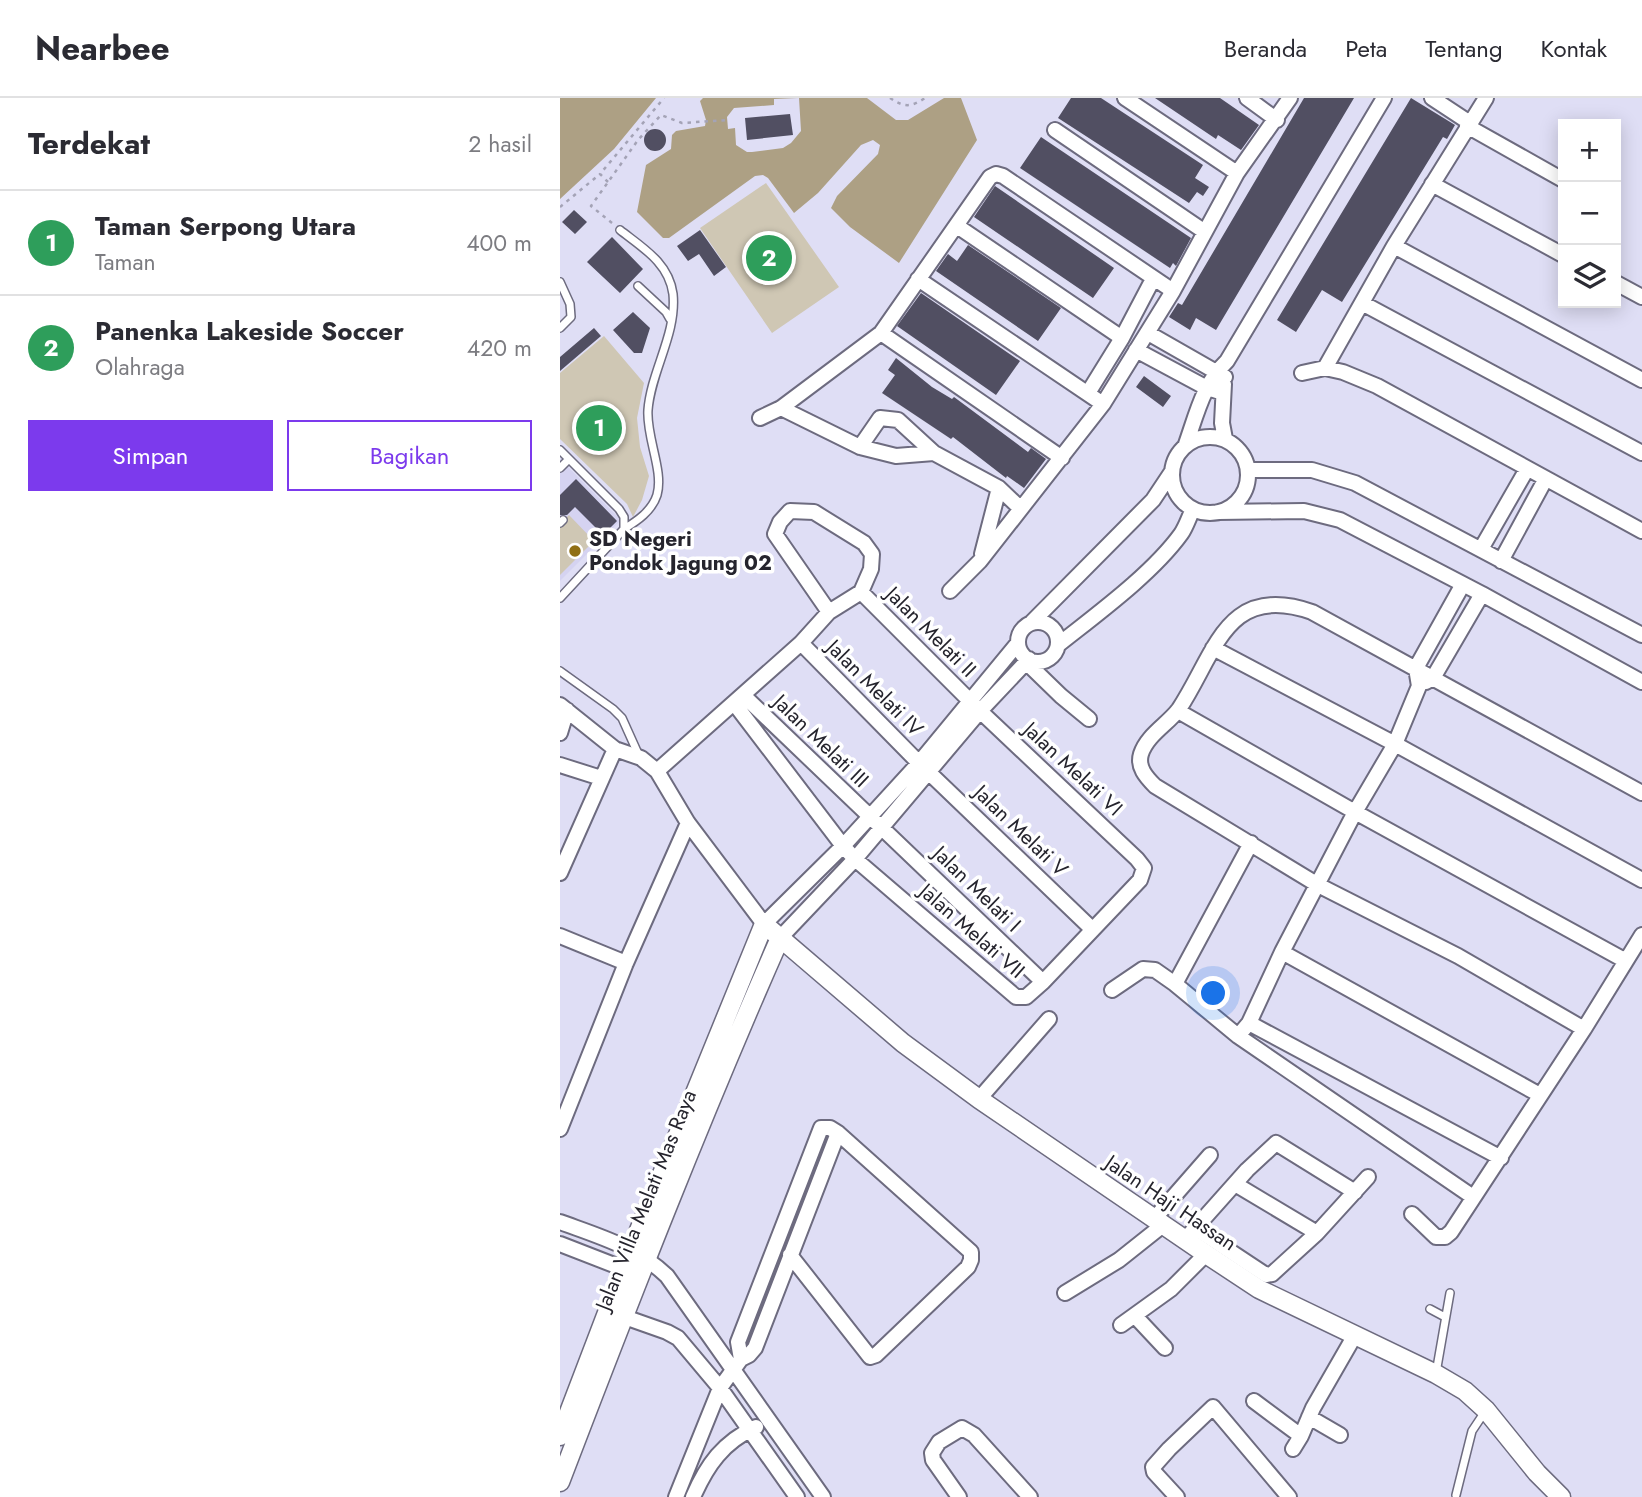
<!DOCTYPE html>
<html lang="id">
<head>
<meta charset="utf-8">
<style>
  body { margin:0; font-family:Jost,sans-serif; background:#f7f7f7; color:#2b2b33 }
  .controls { position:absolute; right:21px; top:21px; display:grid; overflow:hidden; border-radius:0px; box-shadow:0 4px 18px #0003 }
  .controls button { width:63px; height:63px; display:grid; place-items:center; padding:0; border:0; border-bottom:2px solid #e1e1e2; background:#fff; color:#2b2b33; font:35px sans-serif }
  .you { position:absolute; left:654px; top:896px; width:24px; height:24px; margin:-18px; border:5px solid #fff; border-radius:50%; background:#1a73e8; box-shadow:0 0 0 10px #1a73e833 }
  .badge { display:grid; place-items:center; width:46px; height:46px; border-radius:50%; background:#7c3aed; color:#fff; font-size:23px; font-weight:700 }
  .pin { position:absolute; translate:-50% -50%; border:4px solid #fff; box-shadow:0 2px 7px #0006 }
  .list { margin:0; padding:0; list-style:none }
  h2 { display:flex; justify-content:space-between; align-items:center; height:91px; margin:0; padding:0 28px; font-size:30px }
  h2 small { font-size:23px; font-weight:400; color:#7c7c81 }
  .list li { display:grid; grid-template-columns:46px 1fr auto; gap:21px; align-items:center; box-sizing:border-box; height:105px; padding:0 28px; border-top:2px solid #e1e1e2 }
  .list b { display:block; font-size:26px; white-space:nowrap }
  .list p { margin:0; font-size:23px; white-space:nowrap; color:#7c7c81 }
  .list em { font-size:23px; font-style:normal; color:#7c7c81 }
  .actions { display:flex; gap:14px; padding:21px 28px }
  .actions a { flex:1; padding:16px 0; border:2px solid #7c3aed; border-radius:0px; text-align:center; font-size:24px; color:#7c3aed }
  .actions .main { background:#7c3aed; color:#fff }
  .icon { flex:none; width:38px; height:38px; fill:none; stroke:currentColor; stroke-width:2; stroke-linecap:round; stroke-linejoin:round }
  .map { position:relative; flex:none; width:1082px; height:1399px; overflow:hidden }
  header { display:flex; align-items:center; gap:42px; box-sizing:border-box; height:98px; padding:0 35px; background:#fff; border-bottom:2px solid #e1e1e2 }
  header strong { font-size:33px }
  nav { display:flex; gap:38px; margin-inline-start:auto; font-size:24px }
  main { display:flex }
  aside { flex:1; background:#fff }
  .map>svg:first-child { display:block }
  .built { fill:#d5d3f1 }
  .green { fill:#cfc7b4 }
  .water { fill:#ada084 }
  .pier { fill:#dfdef5 }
  .building { fill:#514f62 }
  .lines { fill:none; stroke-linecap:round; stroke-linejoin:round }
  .service-casing { stroke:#6d6b7f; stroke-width:10 }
  .minor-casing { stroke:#6d6b7f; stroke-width:18 }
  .tertiary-casing { stroke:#6d6b7f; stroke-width:21 }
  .path { stroke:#a4a3b6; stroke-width:2.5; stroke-dasharray:3.5 5; stroke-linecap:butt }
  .service { stroke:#fff; stroke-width:7 }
  .minor { stroke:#fff; stroke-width:14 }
  .tertiary { stroke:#fff; stroke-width:18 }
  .poi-dot { fill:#906f14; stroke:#fff; stroke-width:2.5 }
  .labels { text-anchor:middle; stroke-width:7; stroke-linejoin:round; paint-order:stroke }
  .poi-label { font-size:21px; font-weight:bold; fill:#25242d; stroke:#fff; text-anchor:start }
  .street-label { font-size:21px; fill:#25242d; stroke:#fff }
</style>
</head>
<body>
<header>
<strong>Nearbee</strong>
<nav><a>Beranda</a><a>Peta</a><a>Tentang</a><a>Kontak</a></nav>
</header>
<main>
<aside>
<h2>Terdekat<small>2 hasil</small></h2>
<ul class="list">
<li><span class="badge" style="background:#2e9e5b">1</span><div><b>Taman Serpong Utara</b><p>Taman</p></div><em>400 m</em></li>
<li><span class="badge" style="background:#2e9e5b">2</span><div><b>Panenka Lakeside Soccer</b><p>Olahraga</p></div><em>420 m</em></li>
</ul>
<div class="actions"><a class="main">Simpan</a><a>Bagikan</a></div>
</aside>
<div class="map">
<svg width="1082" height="1399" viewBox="0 0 1082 1399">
  <rect width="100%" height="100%" fill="#dfdef5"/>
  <!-- built -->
  <path class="built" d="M 0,361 L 61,422 L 0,483 Z"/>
  <!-- green -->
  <path class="green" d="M 206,85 L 279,189 L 212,235 L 140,130 Z
    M 44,238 L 84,285 L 77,320 L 80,349 L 89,378 L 82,402 L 73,419 L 67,406 L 0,341 L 0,275 Z
    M 9,417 L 34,443 L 0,477 L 0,426 Z"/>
  <!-- water -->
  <path class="water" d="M 0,0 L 96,0 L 54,51 L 0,101 Z
    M 143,0 L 307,0 L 336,22 L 348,22 L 384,0 L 401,0 L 417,42 L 339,165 L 290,129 L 271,110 L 277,98 L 318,56 L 320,47 L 313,42 L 301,47 L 258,95 L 234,115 L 208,80 L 203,77 L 195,78 L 109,140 L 103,140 L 77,114 L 86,67 L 111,51 L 112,37 L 116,33 L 145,28 L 146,22 L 140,3 Z"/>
  <!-- pier -->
  <path class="pier" d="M 239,0 L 241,33 L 231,45 L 223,50 L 192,54 L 187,54 L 176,47 L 175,30 L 168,31 L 167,19 L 174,10 L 214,7 L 214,1 Z"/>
  <!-- building -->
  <path class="building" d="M 511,0 L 541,0 L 643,67 L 635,80 L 649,89 L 643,98 L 637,94 L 629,105 L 498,20 Z
    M 595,0 L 660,0 L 699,27 L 681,52 L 658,37 L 656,41 Z
    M 744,0 L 794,0 L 656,232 L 636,220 L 630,232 L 609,219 L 618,205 L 622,207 Z
    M 851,0 L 895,27 L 887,41 L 883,39 L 782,204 L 762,192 L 736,234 L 717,222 Z
    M 230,16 L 233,37 L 187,42 L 185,20 Z
    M84 42a11 11 0 1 1 22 0a11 11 0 1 1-22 0Z
    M 481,39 L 631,140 L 616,168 L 613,165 L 610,170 L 460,70 Z
    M 435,88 L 554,170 L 533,200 L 414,119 Z
    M 14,112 L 27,124 L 15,136 L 2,124 Z
    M 140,132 L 166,169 L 154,178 L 139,156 L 128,163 L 117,148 Z
    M 52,139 L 83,171 L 60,195 L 27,164 Z
    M 408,147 L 501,210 L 478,243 L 376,173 L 388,156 L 397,163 Z
    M 361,195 L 460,263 L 436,297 L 337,228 Z
    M 73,214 L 90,230 L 82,255 L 74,255 L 53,232 Z
    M 34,230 L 41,238 L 0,273 L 0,259 Z
    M 336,260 L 372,289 L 392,301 L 394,299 L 468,354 L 471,350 L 486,361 L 464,390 L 447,378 L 446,380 L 393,339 L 391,341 L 322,295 L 335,277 L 328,272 Z
    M 584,278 L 611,298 L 603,309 L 576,289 Z
    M 16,381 L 57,423 L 43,437 L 15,409 L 7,417 L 0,417 L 0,397 Z"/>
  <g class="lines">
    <!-- service casing -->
    <g class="service-casing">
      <path id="service" d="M 60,132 C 83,150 109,165 113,196 C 117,236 91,273 88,312 C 86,339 104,373 97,397 C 92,413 77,423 64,431
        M 0,184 L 10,206 L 11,219 L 0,230
        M 78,188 L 106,214 L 110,221
        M 0,352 L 59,411 L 64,419 L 64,431 L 0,500
        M 0,370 L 9,361
        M 0,425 L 3,422
        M 0,573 L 53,611 L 62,620 L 80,660
        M 870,1211 L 885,1219
        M 876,1275 L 890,1195
        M 896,1397 L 912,1333 L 926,1312"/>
    </g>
    <!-- minor casing -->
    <g class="minor-casing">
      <path id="minor" d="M 565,0 L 677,75
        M 687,0 L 717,22
        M 872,0 L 910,25
        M 907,28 L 1003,82
        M 495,32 L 645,134
        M 872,86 L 1003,157
        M 397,128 L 562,240
        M 834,148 L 1082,282
        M 358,181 L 543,306
        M 1056,185 L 1082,199
        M 802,205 L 1082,355
        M 321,235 L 502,360
        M 588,235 L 665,279
        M 576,252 L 645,289 L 663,295
        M 765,270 L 834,148 L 926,0
        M 742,275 L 765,270 L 783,274 L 817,288 L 1082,433
        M 664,286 L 662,325 L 665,341
        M 528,295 L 562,240 L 593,181
        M 221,310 L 300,349 L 336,358 L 374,355
        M 200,320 L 221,310 L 321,235 L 430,79 L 436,76 L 443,78 L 613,193
        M612 377a38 38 0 1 1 76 0a38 38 0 1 1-76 0Z
        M 626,346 C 637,315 643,286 667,263 L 824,0
        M 300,349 L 320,320 L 338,322 L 374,355 L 439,390 L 460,410
        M 688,372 L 752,372 L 795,385 L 1082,537
        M 658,414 L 744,413 L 780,422 L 922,496 L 1082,584
        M 921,451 L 967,371
        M 422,456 L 439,390
        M 941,463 L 985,382
        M 390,493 L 420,463 L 543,306 L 613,193 L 677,75 L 730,0
        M 472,524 L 593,402 L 611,375
        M458 544a20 20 0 1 1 40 0a20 20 0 1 1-40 0Z
        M 241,545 L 359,665 L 532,831
        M 498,547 C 537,516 592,476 621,436 C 626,429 629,419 633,411
        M 653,550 L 835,646 L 1082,782
        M 466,564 L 501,598 L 529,621
        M 866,584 L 873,580 L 922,496
        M 183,597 L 483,884
        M 174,605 L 283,748 L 295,761 L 456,899 L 466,899 L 483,884 L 580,782 L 584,770 L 577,761 L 420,613 L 301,494
        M 0,607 L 55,651 L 81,660 L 97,673 L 128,725 L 204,826 L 283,748 L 359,665 L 458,545
        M 618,613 L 795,714 L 1066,863
        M 0,635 L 7,612
        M 0,667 L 41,680
        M 97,673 L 241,545 L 269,514 L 301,494 L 311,471 L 312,456 L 304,445 L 254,414 L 230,413 L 220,424 L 215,436 L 269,514
        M 0,775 L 55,651
        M 0,838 L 66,865
        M 220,840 L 295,761 L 420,613 L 469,561
        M 722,854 L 980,997
        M 615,886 L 691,745
        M 552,892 L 583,871 L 595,872 L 615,886 L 678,938 L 913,1099
        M 689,925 L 941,1060
        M 1024,931 L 898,858 L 758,787 L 595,688 C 586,679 577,669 581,656 C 587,637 608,626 619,611 C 656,555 666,484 752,514 L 1082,695
        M 678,938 L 689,925 L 722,854 L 795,714 L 835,646 L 859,588 L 856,570 L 903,486
        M 419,1001 L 489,921
        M 0,1031 L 66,865 L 128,725
        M 675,1086 L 757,1135
        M 852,1116 L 876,1139 L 885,1139 L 891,1134 L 1024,931 L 1082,837
        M 594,1121 L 650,1057
        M 0,1124 C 38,1138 77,1149 107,1178 L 263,1399
        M 635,1130 L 706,1177 L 712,1176 L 757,1135 L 808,1079
        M 630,1136 L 687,1072 L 716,1045 L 795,1094
        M 0,1146 L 72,1174
        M 505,1195 L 559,1162 L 603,1127
        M 56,1216 L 107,1234 L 118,1240 L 160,1290 L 237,1399
        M 575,1218 L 605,1250
        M 561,1227 L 611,1191 L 646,1156
        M 181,1261 L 178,1244 L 261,1030 L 270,1030 L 278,1035 L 411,1154 L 411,1162 L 408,1169 L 316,1257 L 310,1259 L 230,1157
        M 694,1303 L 741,1338 L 733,1351
        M 749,1319 L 780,1337
        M 741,1338 L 753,1310 L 795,1237
        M 116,1399 L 160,1290 L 181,1261 L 189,1257 L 195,1250 L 278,1035
        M 133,1399 C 147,1367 163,1344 196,1329
        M 399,1399 L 373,1362 L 372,1355 L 379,1344 L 402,1330 L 414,1337 L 470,1399
        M 617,1399 L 594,1374 L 593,1369 L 609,1351 L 653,1309 L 729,1399"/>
    </g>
    <!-- tertiary casing -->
    <g class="tertiary-casing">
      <path id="tertiary" d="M 0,1338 L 71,1152 L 204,826 L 343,945 L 419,1001 L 646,1156 L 699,1191 L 876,1276 L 905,1293 L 926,1312 L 977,1375 L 1001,1399
        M 0,1384 C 70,1201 141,1019 220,840"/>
    </g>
    <!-- path -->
    <path class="path" d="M 330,0 C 345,10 351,9 365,0
      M 48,84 L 40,76 L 104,0
      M 0,109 L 40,76
      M 52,125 L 31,108 L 78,42 L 101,17 L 122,25 L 168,22"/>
    <!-- service -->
    <use href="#service" class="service"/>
    <!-- minor -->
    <use href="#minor" class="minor"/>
    <!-- tertiary -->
    <use href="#tertiary" class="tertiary"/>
  </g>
  <!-- markers -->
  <circle class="poi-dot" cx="15" cy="453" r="7"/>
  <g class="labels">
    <!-- poi labels -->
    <g class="poi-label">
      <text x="29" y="448">SD Negeri<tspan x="29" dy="24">Pondok Jagung 02</tspan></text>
    </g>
    <!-- street labels -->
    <g class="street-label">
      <text transform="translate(371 534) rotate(45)" y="7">Jalan Melati II</text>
      <text transform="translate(315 590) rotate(45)" y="7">Jalan Melati IV</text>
      <text transform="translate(261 643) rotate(44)" y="7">Jalan Melati III</text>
      <text transform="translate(513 671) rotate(43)" y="7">Jalan Melati VI</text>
      <text transform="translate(461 733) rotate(44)" y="7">Jalan Melati V</text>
      <text transform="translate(417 791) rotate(44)" y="7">Jalan Melati I</text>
      <text transform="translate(412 833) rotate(41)" y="7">Jalan Melati VII</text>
      <text transform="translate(86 1102) rotate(-68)" y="7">Jalan Villa Melati Mas Raya</text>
      <text transform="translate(611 1105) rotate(34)" y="7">Jalan Haji Hassan</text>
    </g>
  </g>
</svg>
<div class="controls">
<button>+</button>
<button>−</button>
<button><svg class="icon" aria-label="layers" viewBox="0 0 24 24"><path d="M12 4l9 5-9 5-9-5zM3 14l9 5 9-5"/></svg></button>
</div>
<div class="you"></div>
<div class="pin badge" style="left:39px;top:330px;background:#2e9e5b">1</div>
<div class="pin badge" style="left:209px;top:160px;background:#2e9e5b">2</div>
</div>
</main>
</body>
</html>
